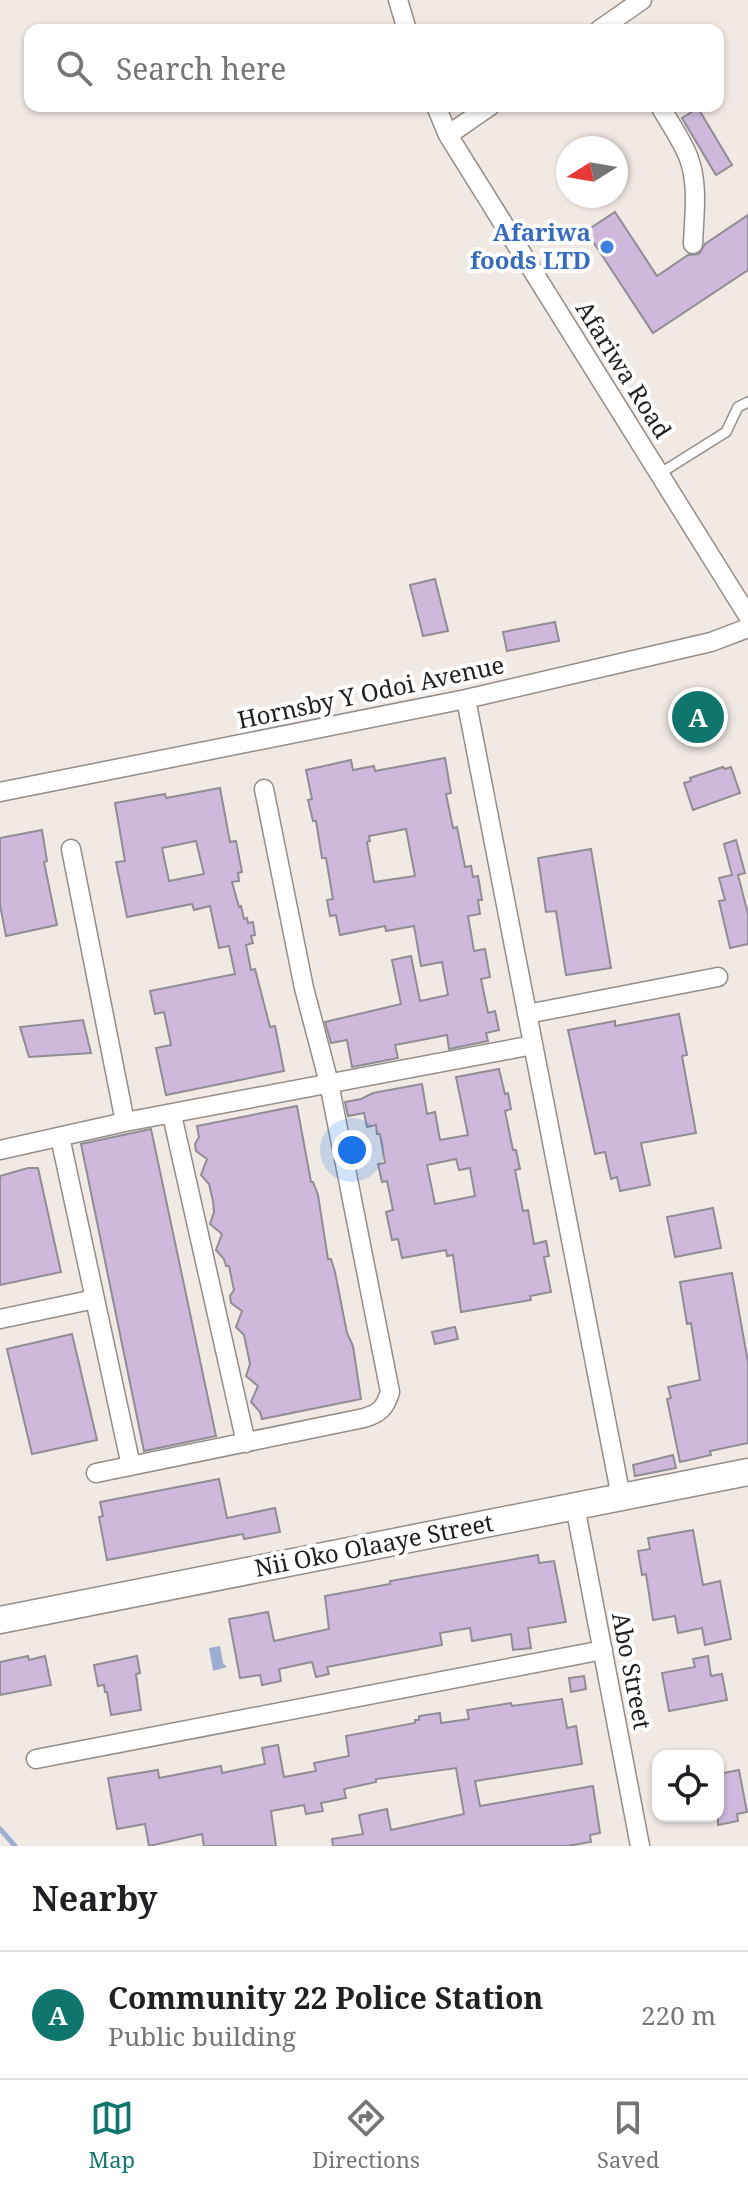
<!DOCTYPE html>
<html lang="en">
<head>
<meta charset="utf-8">
<style>
  body { margin:0; font-family:"Noto Serif",serif; background:#f6f6f6; color:#202124 }
  .controls { position:absolute; right:24px; bottom:24px; display:grid; overflow:hidden; border-radius:16px; box-shadow:0 2px 6px #0004 }
  .controls button { width:72px; height:72px; display:grid; place-items:center; padding:0; border:0; border-bottom:2px solid #e0e0e0; background:#fff; color:#202124; font:40px sans-serif }
  .compass { position:absolute; left:556px; top:136px; width:72px; height:72px; border-radius:50%; background:#fff; box-shadow:0 2px 6px #0004; rotate:259deg }
  .you { position:absolute; left:352px; top:1150px; width:28px; height:28px; margin:-20px; border:6px solid #fff; border-radius:50%; background:#1a73e8; box-shadow:0 0 0 12px #1a73e833 }
  .badge { display:grid; place-items:center; width:52px; height:52px; border-radius:50%; background:#0f766e; color:#fff; font-size:26px; font-weight:700 }
  .pin { position:absolute; translate:-50% -50%; border:4px solid #fff; box-shadow:0 2px 8px #0006 }
  .list { margin:0; padding:0; list-style:none }
  h2 { display:flex; justify-content:space-between; align-items:center; height:104px; margin:0; padding:0 32px; font-size:34px }
  h2 small { font-size:26px; font-weight:400; color:#757577 }
  .list li { display:grid; grid-template-columns:52px 1fr auto; gap:24px; align-items:center; box-sizing:border-box; height:128px; padding:0 32px; border-top:2px solid #e0e0e0 }
  .list b { display:block; font-size:30px; white-space:nowrap }
  .list p { margin:0; font-size:26px; white-space:nowrap; color:#757577 }
  .list em { font-size:26px; font-style:normal; color:#757577 }
  .icon { flex:none; width:44px; height:44px; fill:none; stroke:currentColor; stroke-width:2; stroke-linecap:round; stroke-linejoin:round }
  .map { position:relative; flex:none; width:748px; height:1846px; overflow:hidden }
  .search { position:absolute; background:#fff; box-shadow:0 2px 6px #0004; left:24px; right:24px; top:24px; height:88px; display:flex; align-items:center; gap:20px; box-sizing:border-box; padding:0 28px; border-radius:16px; color:#757577; font-size:30px }
  .sheet { height:232px; background:#fff }
  nav { display:flex; justify-content:space-around; align-items:center; box-sizing:border-box; height:112px; border-top:2px solid #e0e0e0; background:#fff; font-size:22px; color:#757577 }
  nav a { display:grid; justify-items:center; gap:4px }
  nav .on { color:#0f766e }
  .map>svg:first-child { display:block }
  .water { fill:#9daed1 }
  .lines { fill:none; stroke-linecap:round; stroke-linejoin:round }
  .stream { stroke:#9daed1; stroke-width:5 }
  .building { fill:#ceb9dc; stroke:#918d94; stroke-width:2; fill-rule:evenodd }
  .lane-casing { stroke:#948d88; stroke-width:12 }
  .street-casing { stroke:#948d88; stroke-width:21 }
  .secondary-casing { stroke:#948d88; stroke-width:29 }
  .lane { stroke:#fff; stroke-width:9 }
  .street { stroke:#fff; stroke-width:18 }
  .secondary { stroke:#fff; stroke-width:26 }
  .shop-dot { fill:#3f7fe0; stroke:#fff; stroke-width:3 }
  .labels { text-anchor:middle; stroke-width:8; stroke-linejoin:round; paint-order:stroke }
  .shop-label { font-size:24px; font-weight:bold; fill:#366cbe; stroke:#fff; text-anchor:end }
  .street-label { font-size:24px; fill:#211e1c; stroke:#fff }
</style>
</head>
<body>
<div class="map">
<svg width="748" height="1846" viewBox="0 0 748 1846">
  <rect width="100%" height="100%" fill="#f1e9e4"/>
  <!-- water -->
  <path class="water" d="M 220,1646 L 223,1663 L 227,1667 L 213,1671 L 209,1648 Z"/>
  <g class="lines">
    <!-- stream -->
    <path class="stream" d="M 0,1829 L 15,1846"/>
  </g>
  <!-- building -->
  <path class="building" d="M 698,108 L 732,165 L 716,175 L 682,118 Z
    M 615,212 L 657,276 L 688,255 L 699,254 L 705,244 L 748,215 L 748,270 L 653,333 L 586,231 Z
    M 435,579 L 448,631 L 423,636 L 410,585 Z
    M 555,622 L 559,641 L 507,651 L 503,632 Z
    M 715,694 L 721,732 L 681,740 L 674,701 Z
    M 445,758 L 451,793 L 446,794 L 453,828 L 457,827 L 465,867 L 471,866 L 473,877 L 478,876 L 482,900 L 478,900 L 480,914 L 468,916 L 474,951 L 485,949 L 490,977 L 481,979 L 488,1013 L 495,1011 L 499,1030 L 486,1033 L 488,1041 L 449,1049 L 447,1035 L 395,1045 L 398,1058 L 352,1067 L 347,1040 L 331,1043 L 325,1022 L 401,1004 L 392,960 L 411,956 L 420,1001 L 448,995 L 442,962 L 421,966 L 414,926 L 386,931 L 385,926 L 340,935 L 336,915 L 330,916 L 327,900 L 333,899 L 326,858 L 322,858 L 316,821 L 313,821 L 308,800 L 312,799 L 306,770 L 351,760 L 353,770 L 374,766 L 375,771 ZM 406,829 L 415,876 L 374,882 L 367,842 L 370,841 L 369,836 Z
    M 723,767 L 725,769 L 731,767 L 740,793 L 693,810 L 684,783 L 691,781 L 690,778 Z
    M 220,788 L 230,842 L 236,841 L 242,872 L 238,873 L 239,881 L 232,882 L 239,907 L 241,906 L 244,919 L 247,918 L 248,923 L 253,922 L 255,935 L 251,936 L 253,943 L 246,945 L 251,970 L 255,969 L 270,1027 L 275,1026 L 284,1071 L 166,1095 L 156,1048 L 171,1045 L 164,1012 L 155,1014 L 150,991 L 235,974 L 229,946 L 219,948 L 210,906 L 194,910 L 192,904 L 127,917 L 116,862 L 125,861 L 115,803 L 165,794 L 166,798 ZM 196,841 L 204,874 L 169,881 L 162,848 Z
    M 42,830 L 47,861 L 44,862 L 57,925 L 6,936 L 0,905 L 0,838 Z
    M 736,840 L 745,873 L 738,875 L 748,914 L 748,944 L 730,948 L 719,901 L 725,900 L 719,878 L 732,875 L 724,844 Z
    M 591,849 L 611,968 L 566,975 L 556,911 L 546,912 L 538,858 Z
    M 679,1014 L 687,1055 L 682,1056 L 696,1133 L 641,1143 L 650,1185 L 620,1191 L 617,1177 L 611,1179 L 605,1152 L 595,1154 L 568,1030 L 615,1021 L 615,1026 Z
    M 83,1020 L 91,1053 L 29,1057 L 20,1027 Z
    M 499,1069 L 505,1094 L 508,1093 L 511,1109 L 505,1111 L 513,1150 L 516,1150 L 520,1169 L 515,1170 L 523,1211 L 528,1210 L 534,1244 L 546,1241 L 549,1256 L 544,1257 L 551,1292 L 530,1296 L 531,1300 L 461,1312 L 453,1255 L 447,1256 L 446,1250 L 402,1258 L 398,1239 L 392,1240 L 386,1212 L 393,1210 L 387,1181 L 382,1182 L 378,1164 L 385,1163 L 380,1134 L 377,1134 L 376,1125 L 367,1127 L 364,1113 L 348,1116 L 345,1102 L 361,1099 L 373,1093 L 422,1084 L 427,1114 L 435,1112 L 440,1140 L 468,1135 L 456,1077 ZM 456,1159 L 459,1170 L 470,1168 L 475,1196 L 435,1204 L 427,1165 Z
    M 297,1106 L 311,1182 L 313,1182 L 318,1195 L 328,1259 L 331,1259 L 335,1272 L 347,1333 L 353,1346 L 361,1399 L 262,1419 L 260,1412 L 251,1402 L 258,1386 L 246,1376 L 250,1364 L 244,1335 L 236,1327 L 242,1311 L 231,1303 L 230,1296 L 234,1290 L 229,1266 L 226,1266 L 224,1259 L 216,1250 L 222,1234 L 210,1224 L 214,1212 L 213,1201 L 209,1184 L 201,1175 L 207,1159 L 196,1151 L 195,1144 L 199,1137 L 197,1126 Z
    M 151,1129 L 216,1436 L 144,1451 L 81,1144 Z
    M 28,1168 L 38,1168 L 61,1272 L 0,1285 L 0,1176 Z
    M 713,1208 L 721,1248 L 675,1257 L 667,1217 Z
    M 732,1273 L 748,1362 L 748,1443 L 710,1451 L 711,1455 L 680,1462 L 667,1399 L 671,1398 L 668,1387 L 700,1380 L 691,1323 L 687,1324 L 680,1282 Z
    M 455,1327 L 458,1339 L 435,1344 L 432,1332 Z
    M 72,1334 L 97,1440 L 32,1454 L 7,1349 Z
    M 673,1455 L 676,1468 L 635,1476 L 633,1465 Z
    M 219,1479 L 227,1518 L 275,1508 L 280,1532 L 244,1539 L 243,1534 L 107,1560 L 99,1517 L 103,1516 L 100,1502 Z
    M 693,1530 L 703,1585 L 720,1581 L 731,1639 L 705,1645 L 702,1628 L 678,1633 L 675,1616 L 653,1620 L 646,1574 L 642,1575 L 638,1551 L 650,1549 L 648,1538 Z
    M 538,1555 L 539,1563 L 554,1561 L 566,1622 L 528,1628 L 531,1648 L 513,1650 L 511,1634 L 472,1641 L 470,1628 L 440,1633 L 442,1645 L 327,1667 L 329,1674 L 316,1677 L 312,1662 L 279,1669 L 281,1681 L 262,1685 L 260,1675 L 240,1678 L 229,1619 L 268,1612 L 274,1641 L 329,1629 L 325,1596 L 390,1584 L 390,1581 Z
    M 28,1656 L 29,1660 L 45,1656 L 51,1685 L 0,1695 L 0,1662 Z
    M 137,1656 L 140,1673 L 136,1674 L 141,1710 L 111,1715 L 107,1692 L 105,1692 L 104,1685 L 98,1686 L 94,1665 Z
    M 708,1656 L 711,1676 L 722,1674 L 727,1700 L 669,1711 L 662,1673 L 695,1667 L 693,1659 Z
    M 584,1676 L 586,1689 L 571,1692 L 569,1678 Z
    M 562,1699 L 567,1728 L 576,1726 L 582,1764 L 475,1781 L 480,1806 L 593,1786 L 600,1833 L 590,1835 L 591,1842 L 567,1846 L 333,1846 L 332,1839 L 363,1834 L 359,1815 L 387,1809 L 391,1830 L 464,1814 L 456,1768 L 376,1779 L 376,1782 L 344,1789 L 346,1798 L 321,1803 L 323,1811 L 306,1814 L 304,1805 L 271,1811 L 276,1846 L 204,1846 L 202,1834 L 149,1846 L 145,1824 L 117,1829 L 108,1778 L 158,1770 L 159,1778 L 221,1766 L 222,1773 L 265,1764 L 262,1748 L 278,1745 L 284,1777 L 316,1771 L 314,1763 L 349,1756 L 346,1736 L 415,1723 L 415,1720 L 419,1720 L 419,1716 L 440,1713 L 441,1723 L 469,1719 L 467,1710 L 511,1703 L 512,1706 Z
    M 739,1770 L 747,1812 L 737,1814 L 738,1821 L 718,1825 L 718,1774 Z"/>
  <g class="lines">
    <!-- lane casing -->
    <g class="lane-casing">
      <path id="lane" d="M 659,474 L 726,432 L 738,407 L 748,402"/>
    </g>
    <!-- street casing -->
    <g class="street-casing">
      <path id="street" d="M 398,0 L 407,30
        M 599,30 L 642,0
        M 436,106 L 448,135 L 748,616
        M 660,106 C 669,122 681,139 688,156 C 699,183 694,216 693,244
        M 448,135 L 490,106
        M 466,699 L 621,1497
        M 0,792 L 466,699 L 711,642 L 748,628
        M 71,849 L 125,1122
        M 527,1014 L 718,977
        M 172,1115 L 246,1443
        M 60,1137 L 131,1466
        M 0,1150 L 125,1122 L 533,1045
        M 0,1319 L 95,1299
        M 96,1473 L 364,1418 C 380,1413 385,1408 390,1392 L 329,1083 L 304,988 L 264,789
        M 575,1506 L 640,1846
        M 36,1759 L 603,1650"/>
    </g>
    <!-- secondary casing -->
    <g class="secondary-casing">
      <path id="secondary" d="M 0,1620 L 748,1472"/>
    </g>
    <!-- lane -->
    <use href="#lane" class="lane"/>
    <!-- street -->
    <use href="#street" class="street"/>
    <!-- secondary -->
    <use href="#secondary" class="secondary"/>
  </g>
  <!-- markers -->
  <circle class="shop-dot" cx="607" cy="247" r="8"/>
  <g class="labels">
    <!-- shop labels -->
    <g class="shop-label">
      <text x="591" y="241">Afariwa<tspan x="591" dy="28">foods LTD</tspan></text>
    </g>
    <!-- street labels -->
    <g class="street-label">
      <text transform="translate(623 370) rotate(58)" y="8">Afariwa Road</text>
      <text transform="translate(371 693) rotate(-12)" y="8">Hornsby Y Odoi Avenue</text>
      <text transform="translate(374 1546) rotate(-11)" y="8">Nii Oko Olaaye Street</text>
      <text transform="translate(631 1671) rotate(79)" y="8">Abo Street</text>
    </g>
  </g>
</svg>
<div class="controls">
<button><svg class="icon" aria-label="locate" viewBox="0 0 24 24"><circle cx="12" cy="12" r="6"/><path d="M12 2v4M12 18v4M2 12h4M18 12h4"/></svg></button>
</div>
<svg class="compass" viewBox="-18 -18 36 36"><path d="M0-13l5 13h-10z" fill="#e53935"/><path d="M0 13l5-13h-10z" fill="#757577"/></svg>
<div class="you"></div>
<div class="pin badge" style="left:698px;top:717px">A</div>
<div class="search"><svg class="icon" aria-label="search" viewBox="0 0 24 24"><circle cx="10" cy="10" r="6"/><path d="M15 15l6 6"/></svg>Search here</div>
</div>
<section class="sheet">
<h2>Nearby<small></small></h2>
<ul class="list">
<li><span class="badge">A</span><div><b>Community 22 Police Station</b><p>Public building</p></div><em>220 m</em></li>
</ul>
</section>
<nav>
<a class="on"><svg class="icon" aria-label="map" viewBox="0 0 24 24"><path d="M3 6l6-2 6 2 6-2v14l-6 2-6-2-6 2zM9 4v14M15 6v14"/></svg>Map</a>
<a><svg class="icon" aria-label="directions" viewBox="0 0 24 24"><path d="M12 3l9 9-9 9-9-9zM9 14v-3h6M13 9l2 2-2 2"/></svg>Directions</a>
<a><svg class="icon" aria-label="saved" viewBox="0 0 24 24"><path d="M7 4h10v16l-5-4-5 4z"/></svg>Saved</a>
</nav>
</body>
</html>
